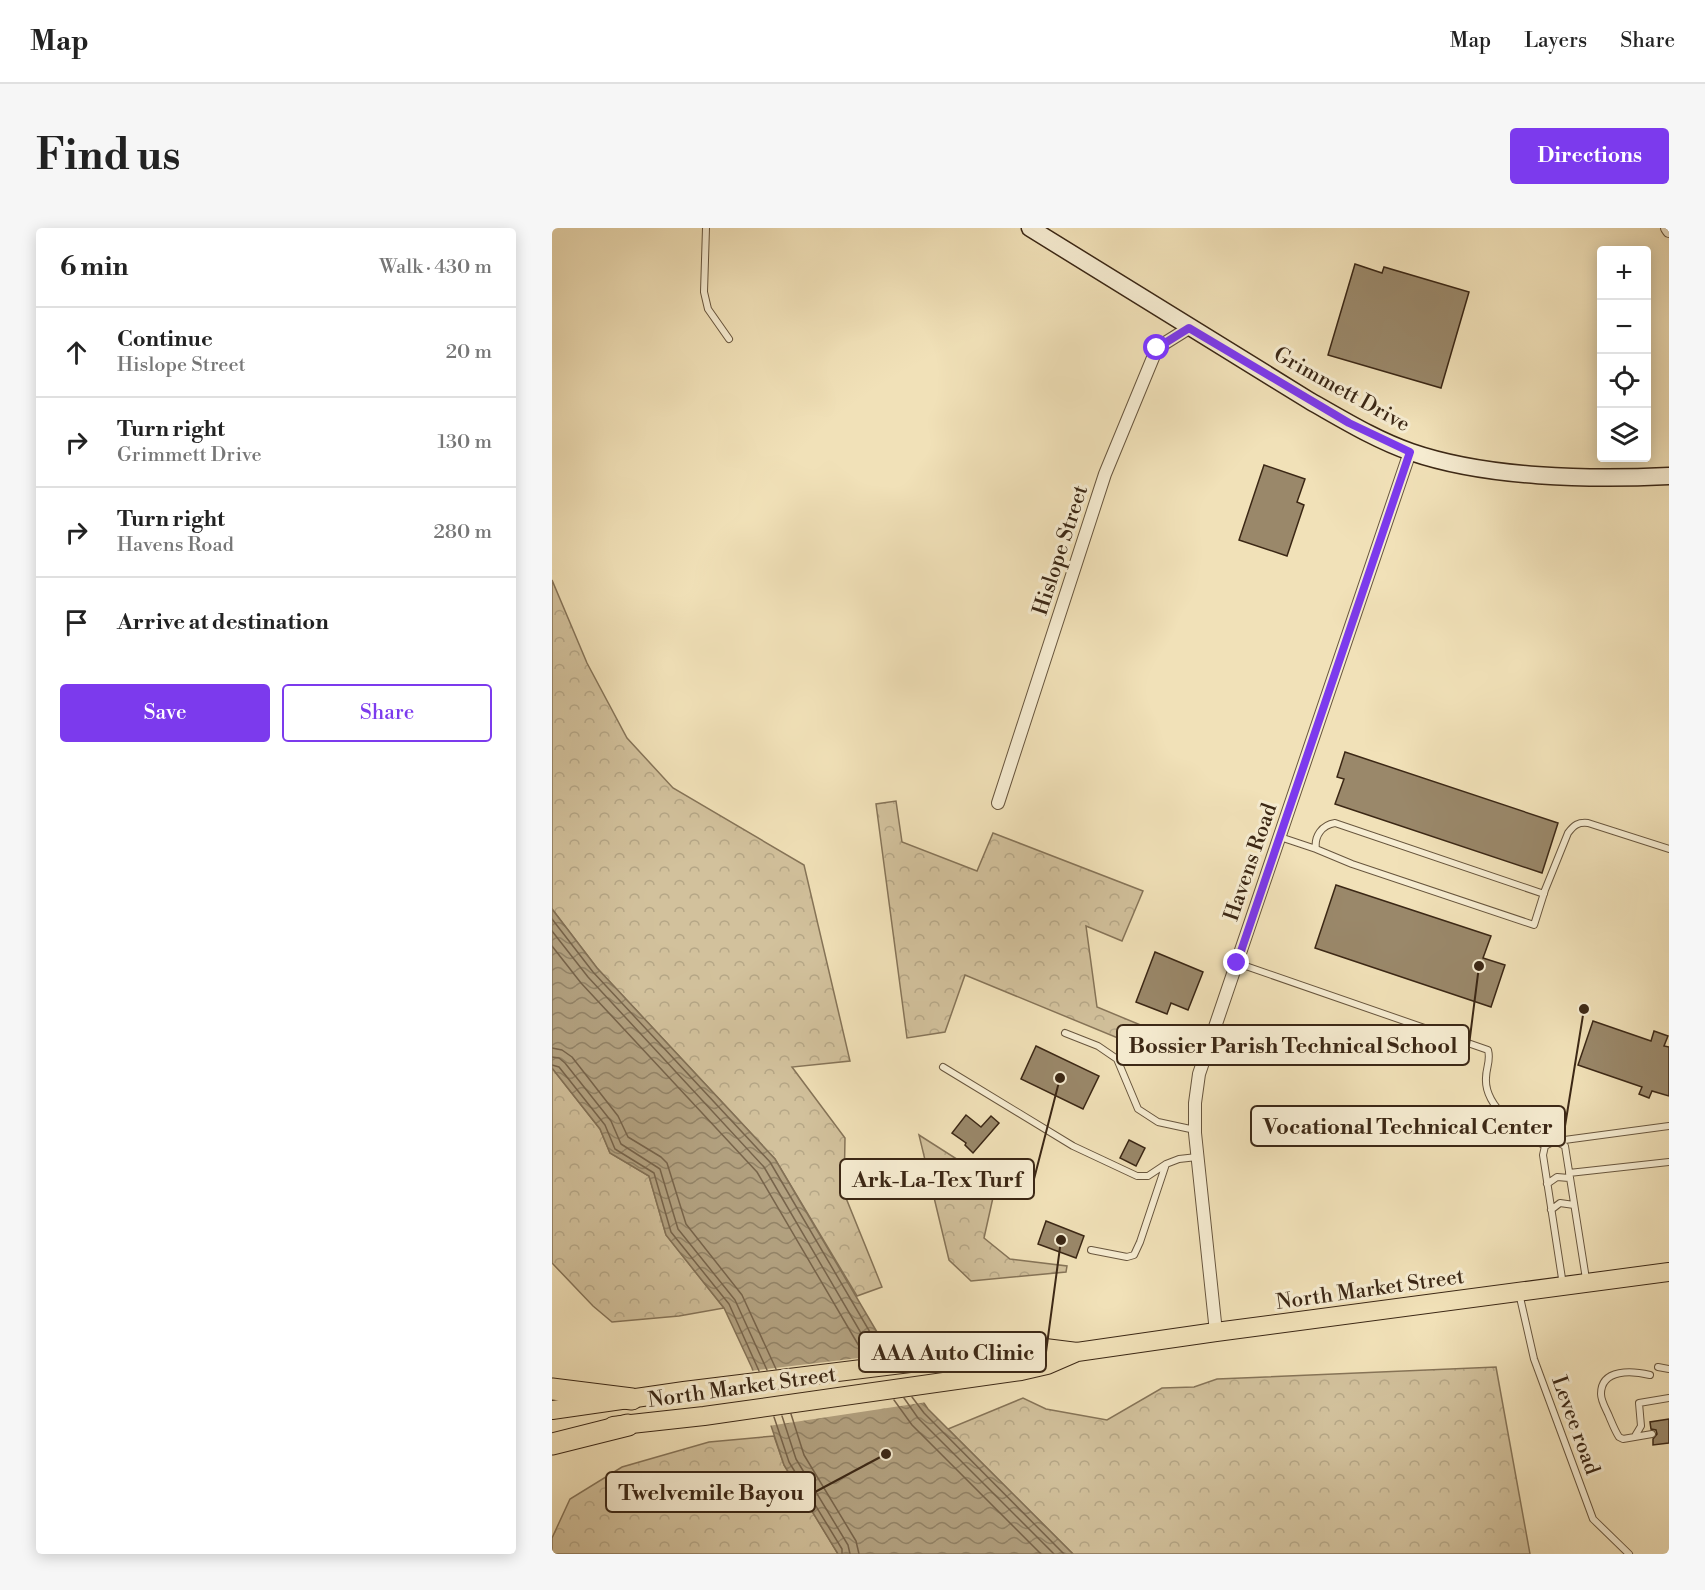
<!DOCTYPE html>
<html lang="en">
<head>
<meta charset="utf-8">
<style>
  body { margin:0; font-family:"Libre Bodoni",serif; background:#f6f6f6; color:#222 }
  .controls { position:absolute; right:18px; top:18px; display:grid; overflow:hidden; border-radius:6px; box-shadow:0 3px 15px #0003 }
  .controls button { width:54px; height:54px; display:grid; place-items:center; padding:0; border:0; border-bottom:2px solid #e0e0e0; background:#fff; color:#222; font:30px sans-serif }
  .stop { position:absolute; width:18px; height:18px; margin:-14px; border:4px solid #7c3aed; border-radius:50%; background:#fff }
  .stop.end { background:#7c3aed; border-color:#fff; box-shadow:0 2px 6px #0008 }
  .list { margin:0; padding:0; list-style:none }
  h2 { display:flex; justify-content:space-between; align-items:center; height:78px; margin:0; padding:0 24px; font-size:26px }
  h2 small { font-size:20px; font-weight:400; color:#767676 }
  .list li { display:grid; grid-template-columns:39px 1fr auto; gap:18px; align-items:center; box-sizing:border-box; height:90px; padding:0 24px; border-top:2px solid #e0e0e0 }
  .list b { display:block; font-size:22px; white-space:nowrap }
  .list p { margin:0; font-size:20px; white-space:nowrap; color:#767676 }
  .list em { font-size:20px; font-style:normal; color:#767676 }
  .actions { display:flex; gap:12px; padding:18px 24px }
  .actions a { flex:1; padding:14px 0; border:2px solid #7c3aed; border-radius:6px; text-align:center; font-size:21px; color:#7c3aed }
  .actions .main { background:#7c3aed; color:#fff }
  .icon { flex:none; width:33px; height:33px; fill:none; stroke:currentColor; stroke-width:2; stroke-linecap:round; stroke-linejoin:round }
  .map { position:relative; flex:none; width:1117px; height:1326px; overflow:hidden; border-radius:6px }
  header { display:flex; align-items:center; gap:36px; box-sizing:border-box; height:84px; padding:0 30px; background:#fff; border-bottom:2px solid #e0e0e0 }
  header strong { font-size:28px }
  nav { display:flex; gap:33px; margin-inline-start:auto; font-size:21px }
  .intro { display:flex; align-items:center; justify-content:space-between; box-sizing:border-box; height:144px; padding:0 36px }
  h1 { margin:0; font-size:42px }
  .button { padding:15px 27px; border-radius:6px; background:#7c3aed; color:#fff; font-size:21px; font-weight:700 }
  main { display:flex; gap:36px; padding:0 36px }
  aside { flex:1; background:#fff; border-radius:6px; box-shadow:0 3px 15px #0003 }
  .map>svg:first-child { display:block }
  .forest { fill:url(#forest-crowns); stroke:#867458; stroke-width:1.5 }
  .water { fill:url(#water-waves); stroke:#837156; stroke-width:1.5 }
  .pier { fill:#f1e1b8 }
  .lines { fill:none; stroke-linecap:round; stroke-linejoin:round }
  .shore { stroke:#77644b; stroke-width:1.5 }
  .building { fill:#9a886a; stroke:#3b2715; stroke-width:1.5 }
  .service-casing { stroke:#68563e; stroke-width:8 }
  .minor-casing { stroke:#68563e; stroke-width:14 }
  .secondary-casing { stroke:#3b2715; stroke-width:19 }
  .primary-casing { stroke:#3b2715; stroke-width:20 }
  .motorway-casing { stroke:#3b2715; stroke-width:23 }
  .service { stroke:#f6ecd1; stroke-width:6 }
  .minor { stroke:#f6ecd1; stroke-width:12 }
  .secondary { stroke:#f6ecd1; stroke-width:16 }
  .primary { stroke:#f1e1b8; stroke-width:18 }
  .motorway { stroke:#f1e1b8; stroke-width:21 }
  .route { stroke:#7c3aed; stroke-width:8 }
  .labels { text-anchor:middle; stroke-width:6; stroke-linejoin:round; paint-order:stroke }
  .street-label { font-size:21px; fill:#3b2715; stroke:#f6ecd1 }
  .leader { fill:none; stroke:#3b2715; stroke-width:2 }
  .callout-dot { fill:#3b2715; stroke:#f6ecd1; stroke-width:2 }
  .callout { fill:#f6ecd1; stroke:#3b2715; stroke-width:2 }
  .callout-label { font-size:22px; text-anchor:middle; font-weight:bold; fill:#3b2715 }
</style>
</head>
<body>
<header>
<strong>Map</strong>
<nav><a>Map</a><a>Layers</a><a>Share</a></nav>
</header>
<div class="intro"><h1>Find us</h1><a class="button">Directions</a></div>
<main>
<aside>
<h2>6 min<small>Walk · 430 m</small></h2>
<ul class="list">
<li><svg class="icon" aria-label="ahead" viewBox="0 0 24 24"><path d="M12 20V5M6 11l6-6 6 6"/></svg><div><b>Continue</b><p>Hislope Street</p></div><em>20 m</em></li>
<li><svg class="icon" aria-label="right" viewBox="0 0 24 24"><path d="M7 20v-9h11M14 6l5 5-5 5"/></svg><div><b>Turn right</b><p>Grimmett Drive</p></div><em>130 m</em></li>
<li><svg class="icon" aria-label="right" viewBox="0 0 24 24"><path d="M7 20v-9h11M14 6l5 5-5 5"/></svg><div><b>Turn right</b><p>Havens Road</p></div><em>280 m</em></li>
<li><svg class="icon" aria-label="arrive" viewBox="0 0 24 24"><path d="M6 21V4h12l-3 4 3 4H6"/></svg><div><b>Arrive at destination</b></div></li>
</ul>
<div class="actions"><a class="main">Save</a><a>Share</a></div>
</aside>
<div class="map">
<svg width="1117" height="1326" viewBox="0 0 1117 1326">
  <defs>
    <pattern id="forest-crowns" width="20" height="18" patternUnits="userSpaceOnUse" patternTransform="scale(1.5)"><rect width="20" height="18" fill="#d2c19c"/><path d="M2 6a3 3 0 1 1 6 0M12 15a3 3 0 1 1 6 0" fill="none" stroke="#b5a686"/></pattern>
    <pattern id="water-waves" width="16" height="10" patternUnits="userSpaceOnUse" patternTransform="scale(1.5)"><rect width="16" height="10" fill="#b3a281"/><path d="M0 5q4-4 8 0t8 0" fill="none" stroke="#938468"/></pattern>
  </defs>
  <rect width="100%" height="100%" fill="#f1e1b8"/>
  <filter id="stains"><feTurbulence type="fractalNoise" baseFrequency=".00333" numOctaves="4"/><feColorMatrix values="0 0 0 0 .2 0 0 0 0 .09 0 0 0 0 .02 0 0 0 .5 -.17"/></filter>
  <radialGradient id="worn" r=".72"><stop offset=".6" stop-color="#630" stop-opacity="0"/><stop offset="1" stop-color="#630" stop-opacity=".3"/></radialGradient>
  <!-- forest -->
  <path class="forest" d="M 0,352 L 35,435 L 75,510 L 121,560 L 252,637 L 298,833 L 240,839 L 293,910 L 292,965 L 330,1059 L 305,1068 L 223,931 L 45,740 L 0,681 Z
    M 344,573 L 350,614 L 425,643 L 441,605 L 591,663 L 570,713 L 534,698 L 545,779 L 620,810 L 612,829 L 413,747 L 393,804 L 355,810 L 324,576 Z
    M 0,840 L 48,901 L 58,925 L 97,948 L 114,1007 L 172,1080 L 127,1088 L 60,1094 L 41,1078 L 0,1035 Z
    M 367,907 L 444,956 L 432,1010 L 458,1031 L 515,1038 L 514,1044 L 419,1053 L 397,1032 Z
    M 944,1139 L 978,1326 L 521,1326 L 396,1201 L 471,1170 L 494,1181 L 555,1192 L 610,1160 L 642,1159 L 665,1151 Z
    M 222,1208 L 232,1237 L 286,1326 L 0,1326 L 0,1310 L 18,1271 L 70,1239 L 157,1214 Z"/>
  <!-- water -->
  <path class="water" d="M 0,681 L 45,740 L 223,931 L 335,1121 L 376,1181 L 521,1326 L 286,1326 L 232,1237 L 200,1140 L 172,1080 L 114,1007 L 97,948 L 58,925 L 48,901 L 0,840 Z"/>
  <!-- pier -->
  <path class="pier" d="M 341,1126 L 375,1174 L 216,1198 L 198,1143 Z"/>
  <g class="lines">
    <!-- shore -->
    <path class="shore" d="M 0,691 L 41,744 L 218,934 L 332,1128
      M 0,703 L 36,749 L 212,939 L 323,1129
      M 0,718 L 29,755 L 205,944 L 314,1130
      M 0,820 L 10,822 L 20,829 L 66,888 L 76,909 L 109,929 L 115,935 L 134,996 L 190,1067 L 224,1141
      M 0,829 L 7,830 L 13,835 L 59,893 L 69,916 L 108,941 L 126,1001 L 183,1072 L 215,1142
      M 0,837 L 7,839 L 53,897 L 63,921 L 102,945 L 119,1004 L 177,1076 L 207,1143
      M 360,1169 L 372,1185 L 512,1326
      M 352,1170 L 366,1190 L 502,1326
      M 342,1172 L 360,1197 L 489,1326
      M 239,1186 L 252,1227 L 304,1313 L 307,1326
      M 230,1188 L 244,1231 L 296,1317 L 298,1326
      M 222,1189 L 237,1234 L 290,1321 L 290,1326"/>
  </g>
  <!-- building -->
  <path class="building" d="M 803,36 L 830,45 L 832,39 L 917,64 L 889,160 L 776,127 Z
    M 712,237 L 753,251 L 745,274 L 752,277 L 735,328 L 687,312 Z
    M 793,524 L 1006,595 L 990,645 L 783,576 L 792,551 L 785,549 Z
    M 784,657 L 939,708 L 931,730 L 953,737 L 939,779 L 763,720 Z
    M 603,724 L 651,744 L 636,782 L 619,775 L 615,786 L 584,774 Z
    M 1041,793 L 1099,813 L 1102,803 L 1116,808 L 1112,818 L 1117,819 L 1117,868 L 1100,863 L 1097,870 L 1087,866 L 1090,859 L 1026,837 Z
    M 484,818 L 547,848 L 531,881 L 469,851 Z
    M 414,887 L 429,899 L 439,888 L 447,895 L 421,925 L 413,917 L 414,915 L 400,905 Z
    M 577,912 L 593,920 L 584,938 L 568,930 Z
    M 494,993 L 532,1008 L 524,1030 L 486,1016 Z
    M 1117,1191 L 1117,1215 L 1101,1217 L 1101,1211 L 1105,1206 L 1104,1202 L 1099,1201 L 1098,1194 Z"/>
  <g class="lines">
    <!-- service casing -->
    <g class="service-casing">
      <path id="service" d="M 154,0 L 152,64 L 156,81 L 177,111
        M 728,609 L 764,621
        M 992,666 L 783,595 C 770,597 762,608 764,621 L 800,636 L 982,697 L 993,662 L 1016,605 C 1022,597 1026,594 1036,595 L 1117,621
        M 685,735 L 936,822 C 939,833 934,839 934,850 C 932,880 970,904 993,918
        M 513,805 L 546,818 L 565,831 L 586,881 L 606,894 L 643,902
        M 391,839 L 521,918 L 585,948 L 596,948 L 614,936 L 627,931 L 645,929
        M 1005,913 L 1117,898
        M 1017,945 L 1117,934
        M 995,956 L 1005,949 L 1017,950
        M 999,982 L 1008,975 L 1022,977
        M 539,1022 L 575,1029 L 582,1027 L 588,1014 L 614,936
        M 1011,1057 L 991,927 L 993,918 L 1003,913 L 1013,918 L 1034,1051
        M 967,1065 L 982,1131 L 1041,1291 L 1077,1326
        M 1106,1139 L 1117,1141
        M 1098,1147 C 1081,1143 1049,1140 1049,1166 C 1049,1173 1054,1181 1057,1188 C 1060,1195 1063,1203 1067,1209 L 1071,1211 L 1100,1206
        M 1083,1208 L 1089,1198 L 1087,1175 L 1117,1170"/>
    </g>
    <!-- minor casing -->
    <g class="minor-casing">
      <path id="minor" d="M 1115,0 L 1117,3
        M 446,575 L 553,246 L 605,120 L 637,100
        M 664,1104 L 643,905 L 643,875 L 647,846 L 858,224"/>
    </g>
    <!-- secondary casing -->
    <g class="secondary-casing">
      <path id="secondary" d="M 478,0 L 758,173 C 790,191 824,212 859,224 C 934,250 1038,252 1117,248"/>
    </g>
    <!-- primary casing -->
    <g class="primary-casing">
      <path id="primary" d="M 0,1182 L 132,1163 L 471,1121 L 493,1120 L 525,1124
        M 61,1198 L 152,1188 L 469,1143 L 495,1137 L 525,1124 L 664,1104 L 1117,1044"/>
    </g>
    <!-- motorway casing -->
    <g class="motorway-casing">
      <path id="motorway" d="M 0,1161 L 80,1171
        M 0,1216 L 76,1197"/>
    </g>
    <!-- service -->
    <use href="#service" class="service"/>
    <!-- minor -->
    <use href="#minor" class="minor"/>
    <!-- secondary -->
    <use href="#secondary" class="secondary"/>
    <!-- primary -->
    <use href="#primary" class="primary"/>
    <!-- motorway -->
    <use href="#motorway" class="motorway"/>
  </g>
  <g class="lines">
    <!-- route -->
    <path class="route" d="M 605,120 L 637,100 L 797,195 L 858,224 L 685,735"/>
  </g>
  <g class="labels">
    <!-- street labels -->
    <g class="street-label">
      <text transform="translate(790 161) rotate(29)" y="7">Grimmett Drive</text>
      <text transform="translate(508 322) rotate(-72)" y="7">Hislope Street</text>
      <text transform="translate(698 634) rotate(-71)" y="7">Havens Road</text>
      <text transform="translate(818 1061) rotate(-8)" y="7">North Market Street</text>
      <text transform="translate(190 1159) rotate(-8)" y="7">North Market Street</text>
      <text transform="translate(1024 1197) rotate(70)" y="7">Levee road</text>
    </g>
  </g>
  <!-- callouts -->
  <path class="leader" d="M927 738L917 817M1032 781L1013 898M508 850L482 951M509 1012L494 1124M334 1226L263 1264"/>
  <g class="callout-dot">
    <circle cx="927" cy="738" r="6"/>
    <circle cx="1032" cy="781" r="6"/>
    <circle cx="508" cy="850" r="6"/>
    <circle cx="509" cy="1012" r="6"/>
    <circle cx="334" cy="1226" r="6"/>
  </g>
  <g class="callout">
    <rect x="565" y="797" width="352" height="40" rx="6"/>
    <rect x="699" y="878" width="314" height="40" rx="6"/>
    <rect x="288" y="931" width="194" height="40" rx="6"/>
    <rect x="307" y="1104" width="187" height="40" rx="6"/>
    <rect x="54" y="1244" width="209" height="40" rx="6"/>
  </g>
  <g class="callout-label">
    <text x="741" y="825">Bossier Parish Technical School</text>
    <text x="856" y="906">Vocational Technical Center</text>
    <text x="385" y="959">Ark-La-Tex Turf</text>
    <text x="401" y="1132">AAA Auto Clinic</text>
    <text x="159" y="1272">Twelvemile Bayou</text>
  </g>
  <rect width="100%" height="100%" filter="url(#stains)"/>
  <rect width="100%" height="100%" fill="url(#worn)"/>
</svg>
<div class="controls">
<button>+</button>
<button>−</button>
<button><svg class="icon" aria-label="locate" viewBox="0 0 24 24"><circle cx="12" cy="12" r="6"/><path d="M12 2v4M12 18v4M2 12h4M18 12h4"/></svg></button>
<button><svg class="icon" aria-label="layers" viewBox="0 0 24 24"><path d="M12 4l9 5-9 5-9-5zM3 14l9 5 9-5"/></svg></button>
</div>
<div class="stop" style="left:605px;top:120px"></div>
<div class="stop end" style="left:685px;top:735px"></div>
</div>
</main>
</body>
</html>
